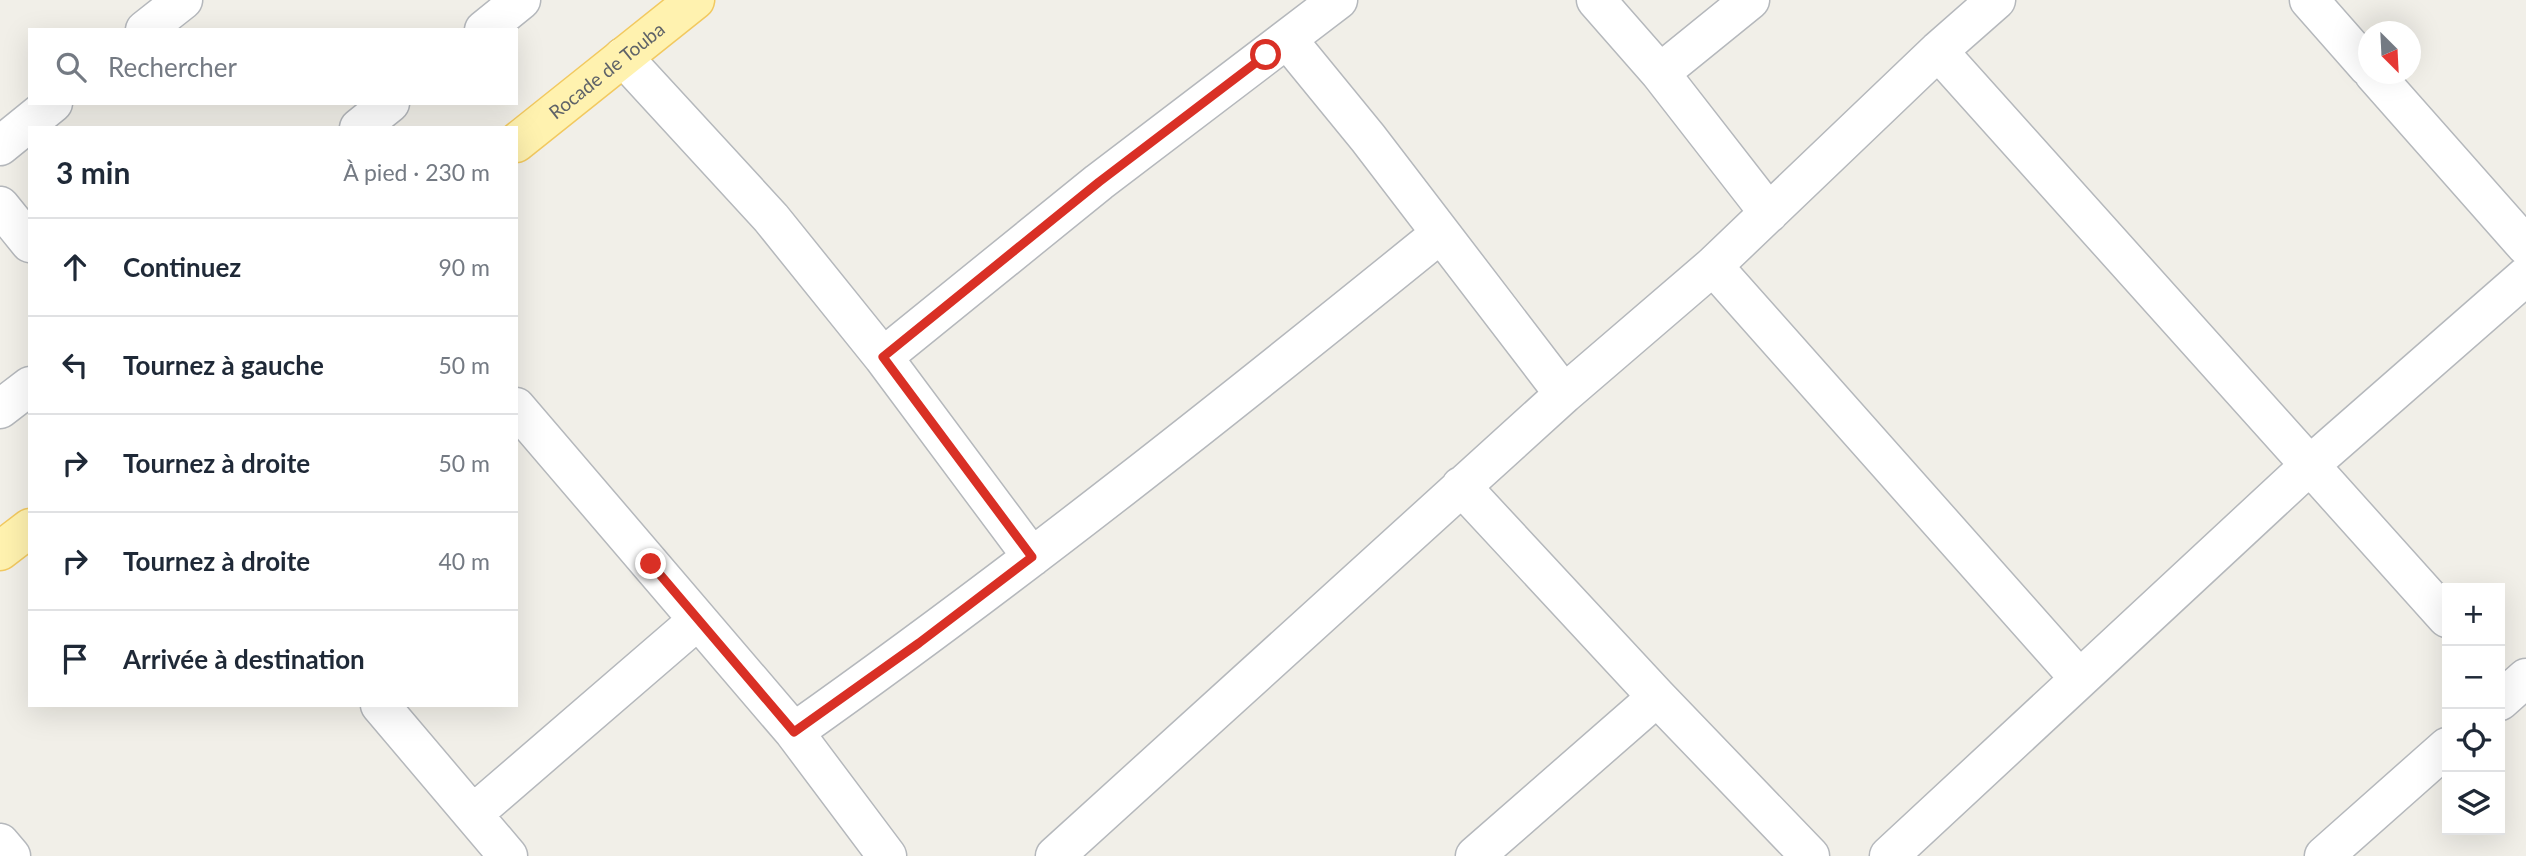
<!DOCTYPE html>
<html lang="fr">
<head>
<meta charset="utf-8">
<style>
  body { margin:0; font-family:Lato,sans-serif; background:#f2f2f3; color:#1f2937 }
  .controls { position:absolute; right:21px; bottom:21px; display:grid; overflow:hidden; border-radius:0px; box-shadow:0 7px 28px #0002 }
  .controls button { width:63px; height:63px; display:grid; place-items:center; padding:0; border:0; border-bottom:2px solid #e0e1e3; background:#fff; color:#1f2937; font:35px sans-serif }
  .compass { position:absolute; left:2358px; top:21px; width:63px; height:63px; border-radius:50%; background:#fff; box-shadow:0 7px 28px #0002; rotate:156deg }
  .stop { position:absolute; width:21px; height:21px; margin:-16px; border:5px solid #d93025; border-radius:50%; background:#fff }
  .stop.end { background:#d93025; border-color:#fff; box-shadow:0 2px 7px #0008 }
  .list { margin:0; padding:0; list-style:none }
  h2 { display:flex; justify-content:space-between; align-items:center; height:91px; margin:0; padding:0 28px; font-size:30px }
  h2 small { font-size:23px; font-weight:400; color:#747a83 }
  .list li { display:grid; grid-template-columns:46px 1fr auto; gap:21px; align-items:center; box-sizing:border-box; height:98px; padding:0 28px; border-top:2px solid #e0e1e3 }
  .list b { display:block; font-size:26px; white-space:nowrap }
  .list em { font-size:23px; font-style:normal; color:#747a83 }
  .icon { flex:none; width:38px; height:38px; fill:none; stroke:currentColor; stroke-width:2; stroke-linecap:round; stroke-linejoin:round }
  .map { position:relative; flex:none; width:2526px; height:856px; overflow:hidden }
  .search { position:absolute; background:#fff; box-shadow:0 7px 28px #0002; left:28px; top:28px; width:490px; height:77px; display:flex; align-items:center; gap:18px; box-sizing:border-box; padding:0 24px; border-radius:0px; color:#747a83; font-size:26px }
  .panel { position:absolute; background:#fff; box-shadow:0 7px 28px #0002; left:28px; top:126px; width:490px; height:581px; border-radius:0px }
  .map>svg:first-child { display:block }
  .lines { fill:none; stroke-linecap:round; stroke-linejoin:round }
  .minor-casing { stroke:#b5b8bc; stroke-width:41 }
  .major-casing { stroke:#f2c960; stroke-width:41 }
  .minor { stroke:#fff; stroke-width:38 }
  .major { stroke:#fff2af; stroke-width:38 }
  .route { stroke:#d93025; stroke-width:9 }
  .labels { text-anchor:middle; stroke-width:6; stroke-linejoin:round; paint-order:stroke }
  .street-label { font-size:19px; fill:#5f6368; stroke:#fff }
</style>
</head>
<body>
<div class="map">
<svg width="2526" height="856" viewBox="0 0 2526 856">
  <rect width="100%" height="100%" fill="#f1efe8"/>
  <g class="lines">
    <!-- minor casing -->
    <g class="minor-casing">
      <path id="minor" d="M 1596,0 L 1660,73 L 1769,213
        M 2309,0 L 2368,67
        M 145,30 L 183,0
        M 484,30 L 521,0
        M 1287,39 L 1368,138 L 1564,394
        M 1938,51 L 2447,618
        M 623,57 L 771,218 L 883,357 L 1032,557
        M 1660,73 L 1750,0
        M 2374,74 L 2526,246
        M 359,128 L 390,103
        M 0,146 L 53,103
        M 0,206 L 30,243
        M 1713,266 L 2079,678
        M 883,357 L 1099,182 L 1338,0
        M 516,407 L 794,732 L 887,856
        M 0,409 L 30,386
        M 1461,486 L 1657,697 L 1810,856
        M 2500,701 L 2526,678
        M 380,705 L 508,856
        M 794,732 C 1016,575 1229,405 1440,234
        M 473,814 L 698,620
        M 0,843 L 11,856
        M 1055,856 L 1564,394 L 1713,266 L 1938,51 L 1996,0
        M 1475,856 L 1657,697
        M 1889,856 L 2310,465 L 2526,276
        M 2324,856 L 2447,747"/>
    </g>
    <!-- major casing -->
    <g class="major-casing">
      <g id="major">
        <path id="s1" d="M 516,143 L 695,0"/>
        <path d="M 0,551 L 30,528"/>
      </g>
    </g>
    <!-- minor -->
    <use href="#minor" class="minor"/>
    <!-- major -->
    <use href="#major" class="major"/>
  </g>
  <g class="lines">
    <!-- route -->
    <path class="route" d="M 651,564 L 794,732 L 919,643 L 1032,557 L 883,357 L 1099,182 L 1266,55"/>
  </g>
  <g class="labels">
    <!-- street labels -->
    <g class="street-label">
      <text dy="7" stroke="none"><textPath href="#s1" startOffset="116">Rocade de Touba</textPath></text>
    </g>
  </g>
</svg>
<div class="controls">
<button>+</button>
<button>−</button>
<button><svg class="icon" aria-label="locate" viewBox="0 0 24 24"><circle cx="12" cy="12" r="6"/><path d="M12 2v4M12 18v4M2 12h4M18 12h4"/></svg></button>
<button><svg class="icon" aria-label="layers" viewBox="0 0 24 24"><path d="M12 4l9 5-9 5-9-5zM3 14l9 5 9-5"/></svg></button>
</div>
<svg class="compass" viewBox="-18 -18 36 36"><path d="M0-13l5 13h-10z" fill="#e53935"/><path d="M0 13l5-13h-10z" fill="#747a83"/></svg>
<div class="stop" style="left:1266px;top:55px"></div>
<div class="stop end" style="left:651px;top:564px"></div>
<div class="search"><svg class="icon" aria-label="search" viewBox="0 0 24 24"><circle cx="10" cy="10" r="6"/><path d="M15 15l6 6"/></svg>Rechercher</div>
<section class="panel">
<h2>3 min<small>À pied · 230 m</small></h2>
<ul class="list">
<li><svg class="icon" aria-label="ahead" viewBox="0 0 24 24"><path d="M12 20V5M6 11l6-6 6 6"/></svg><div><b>Continuez</b></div><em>90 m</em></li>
<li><svg class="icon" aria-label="left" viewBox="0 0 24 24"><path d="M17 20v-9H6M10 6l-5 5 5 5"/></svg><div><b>Tournez à gauche</b></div><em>50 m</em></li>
<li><svg class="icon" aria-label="right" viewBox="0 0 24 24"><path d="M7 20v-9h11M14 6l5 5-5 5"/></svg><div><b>Tournez à droite</b></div><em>50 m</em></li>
<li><svg class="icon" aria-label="right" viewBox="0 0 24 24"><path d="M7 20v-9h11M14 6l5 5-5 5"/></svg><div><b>Tournez à droite</b></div><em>40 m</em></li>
<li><svg class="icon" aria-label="arrive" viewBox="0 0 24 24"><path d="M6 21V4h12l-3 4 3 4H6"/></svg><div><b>Arrivée à destination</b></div></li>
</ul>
</section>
</div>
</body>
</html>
